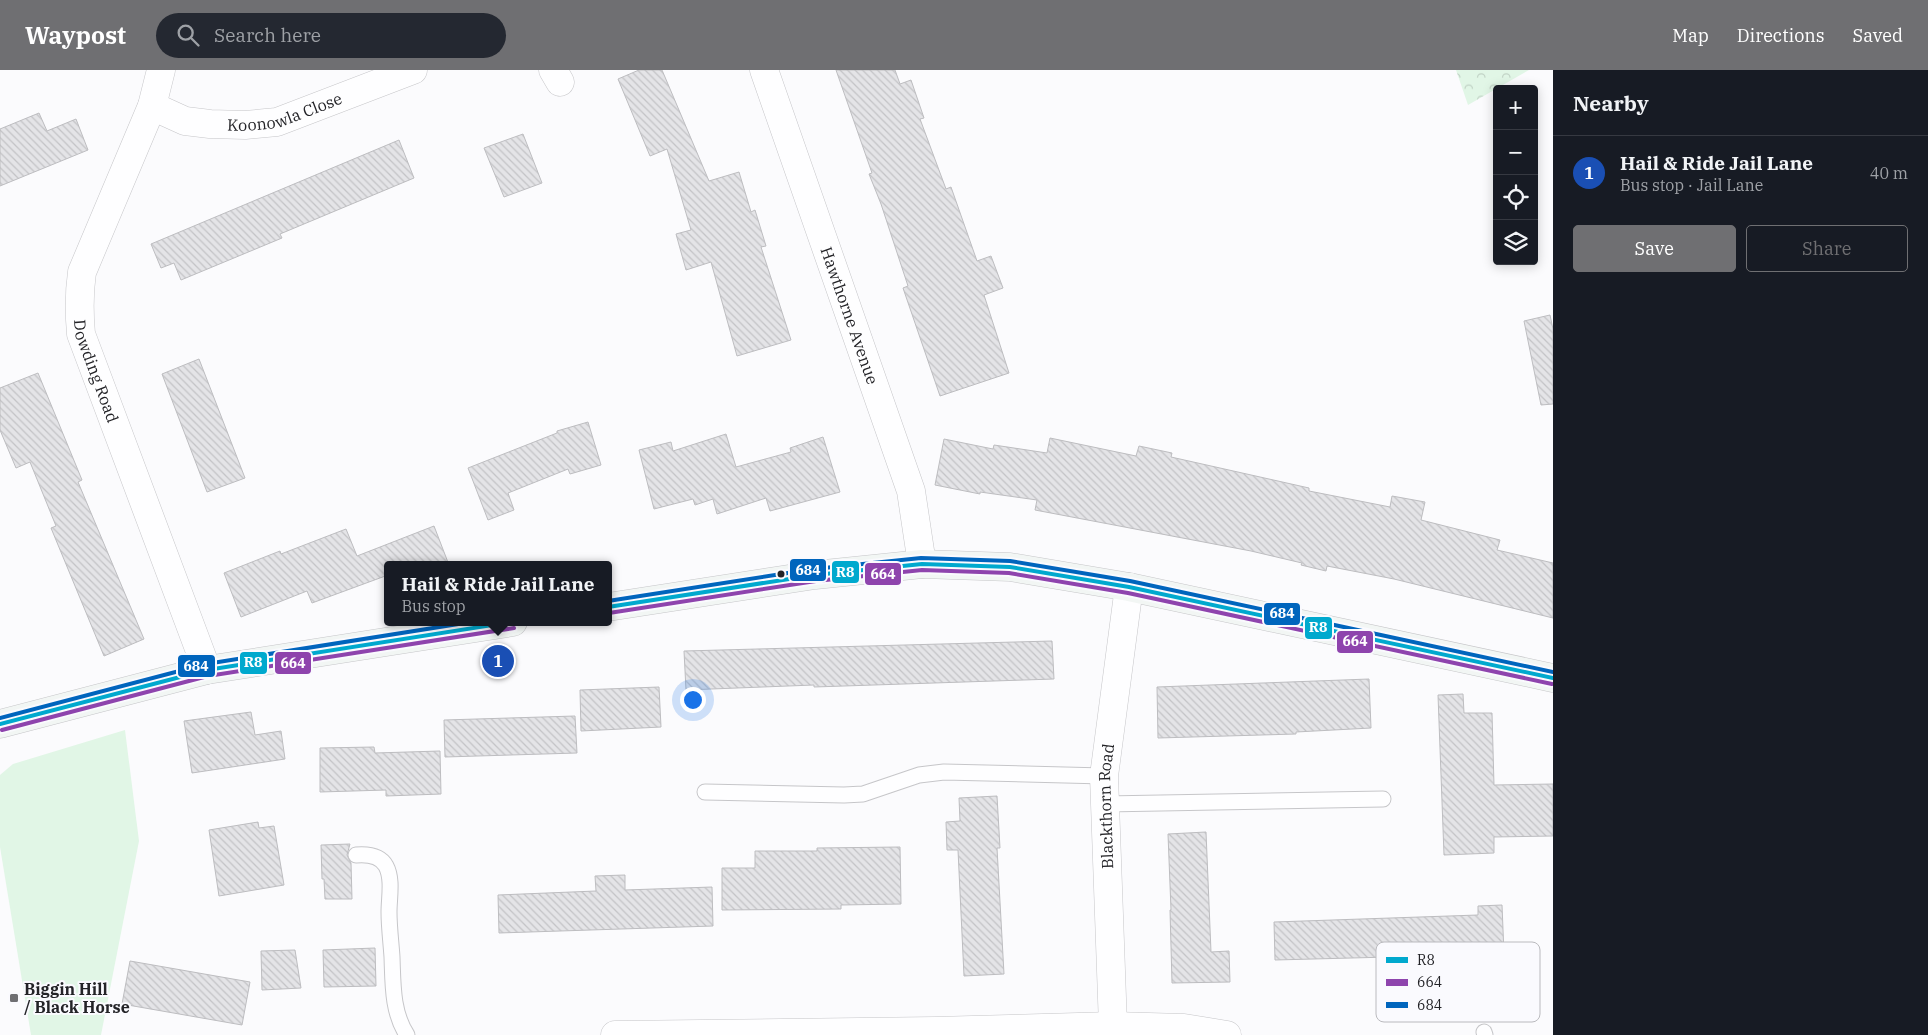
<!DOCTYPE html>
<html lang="en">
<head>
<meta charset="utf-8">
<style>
  body { margin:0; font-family:"IBM Plex Serif",serif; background:#242831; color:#f1f3f6 }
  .controls { position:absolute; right:15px; top:15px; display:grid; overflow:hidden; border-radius:5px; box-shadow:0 2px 12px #0003 }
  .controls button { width:45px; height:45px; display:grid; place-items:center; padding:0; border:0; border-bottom:1px solid #363941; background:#171b24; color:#f1f3f6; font:25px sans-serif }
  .you { position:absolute; left:692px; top:629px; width:18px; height:18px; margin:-12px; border:4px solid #fff; border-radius:50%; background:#1a73e8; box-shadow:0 0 0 8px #1a73e833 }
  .badge { display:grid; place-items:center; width:32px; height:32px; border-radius:50%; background:#6f6f72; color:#fff; font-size:16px; font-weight:700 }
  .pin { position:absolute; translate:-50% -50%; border:2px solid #fff; box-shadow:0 1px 5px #0006 }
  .popup { position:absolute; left:384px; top:491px; width:228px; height:65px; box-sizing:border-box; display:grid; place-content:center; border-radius:5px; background:#171b24; filter:drop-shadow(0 1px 4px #0005); font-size:16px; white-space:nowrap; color:#9ea1a6 }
  .popup b { font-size:19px; color:#f1f3f6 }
  .popup::after { content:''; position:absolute; left:50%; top:100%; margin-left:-10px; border:10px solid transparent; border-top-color:#171b24 }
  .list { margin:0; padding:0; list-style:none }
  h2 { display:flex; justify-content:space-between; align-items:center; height:65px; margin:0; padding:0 20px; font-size:21px }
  h2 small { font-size:16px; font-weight:400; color:#9ea1a6 }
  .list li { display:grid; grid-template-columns:32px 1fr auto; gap:15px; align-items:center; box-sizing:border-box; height:75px; padding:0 20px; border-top:1px solid #363941 }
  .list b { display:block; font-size:19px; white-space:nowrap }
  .list p { margin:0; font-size:16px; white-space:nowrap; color:#9ea1a6 }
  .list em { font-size:16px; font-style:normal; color:#9ea1a6 }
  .actions { display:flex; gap:10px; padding:15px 20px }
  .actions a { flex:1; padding:11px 0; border:1px solid #6f6f72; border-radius:5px; text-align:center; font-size:18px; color:#6f6f72 }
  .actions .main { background:#6f6f72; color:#fff }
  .icon { flex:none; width:28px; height:28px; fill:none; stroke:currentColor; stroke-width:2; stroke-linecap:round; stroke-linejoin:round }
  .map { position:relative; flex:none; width:1553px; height:965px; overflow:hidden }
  header { display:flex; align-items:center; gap:30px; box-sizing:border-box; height:70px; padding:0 25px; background:#6f6f72; color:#fff }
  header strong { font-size:24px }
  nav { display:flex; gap:28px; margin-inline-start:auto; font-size:18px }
  .search { width:350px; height:45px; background:#242831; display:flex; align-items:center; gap:12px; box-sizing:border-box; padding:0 18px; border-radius:28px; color:#9ea1a6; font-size:19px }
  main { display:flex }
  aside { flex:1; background:#171b24 }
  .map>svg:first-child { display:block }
  .grass { fill:#e1f6e6 }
  .forest { fill:url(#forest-crowns) }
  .building { fill:url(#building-back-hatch); stroke:#bdbdc0 }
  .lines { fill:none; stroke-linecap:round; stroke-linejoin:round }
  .lane-casing { stroke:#c6c6c9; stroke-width:17 }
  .street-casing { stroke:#c6c6c9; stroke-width:29 }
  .secondary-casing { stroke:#c6c6c9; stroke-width:29 }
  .lane { stroke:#fefeff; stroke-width:15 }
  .street { stroke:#fefeff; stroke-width:28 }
  .secondary { stroke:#f2f6f4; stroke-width:28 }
  .bus-1-casing { stroke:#fafafe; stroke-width:8 }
  .bus-2-casing { stroke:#fafafe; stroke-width:8 }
  .bus-3-casing { stroke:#fafafe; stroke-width:8 }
  .bus-1 { stroke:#00a9ce; stroke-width:4 }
  .bus-2 { stroke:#8e44ad; stroke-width:4 }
  .bus-3 { stroke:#0065bd; stroke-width:4 }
  .bus-dot { fill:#232327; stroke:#fafafe; stroke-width:2 }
  .poi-dot { fill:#6f6f72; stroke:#fafafe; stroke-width:2 }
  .labels { text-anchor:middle; stroke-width:4; stroke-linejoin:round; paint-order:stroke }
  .street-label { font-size:16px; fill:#232327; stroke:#fafafe }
  .poi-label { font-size:16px; font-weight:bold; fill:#232327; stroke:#fafafe; text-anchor:start }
  .key { fill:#fafafe; stroke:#bababe; stroke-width:1 }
  .key-label { font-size:14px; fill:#232327 }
  .line-badge { stroke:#fafafe; stroke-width:2 }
  .badge-label { font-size:14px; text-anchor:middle; font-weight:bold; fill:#fff }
</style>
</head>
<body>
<header>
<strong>Waypost</strong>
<div class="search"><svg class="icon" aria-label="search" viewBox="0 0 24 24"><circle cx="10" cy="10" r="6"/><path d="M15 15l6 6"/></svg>Search here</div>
<nav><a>Map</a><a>Directions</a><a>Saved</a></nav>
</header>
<main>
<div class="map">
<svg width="1553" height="965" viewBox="0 0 1553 965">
  <defs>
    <pattern id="forest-crowns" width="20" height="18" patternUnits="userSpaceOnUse" patternTransform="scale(1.25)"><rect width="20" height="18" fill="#e1f6e6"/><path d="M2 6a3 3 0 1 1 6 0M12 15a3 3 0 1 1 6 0" fill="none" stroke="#c1d3c5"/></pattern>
    <pattern id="building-back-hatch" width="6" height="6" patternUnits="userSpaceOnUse" patternTransform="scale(1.25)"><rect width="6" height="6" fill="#e4e4e7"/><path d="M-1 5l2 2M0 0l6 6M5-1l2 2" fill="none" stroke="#c3c3c6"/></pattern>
  </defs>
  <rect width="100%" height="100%" fill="#fbfbfd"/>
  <!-- grass -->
  <path class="grass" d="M 125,660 L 139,771 L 101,965 L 31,965 L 0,777 L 0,705 L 13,694 Z"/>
  <!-- forest -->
  <path class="forest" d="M 1456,0 L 1529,0 L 1468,35 Z"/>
  <!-- building -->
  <path class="building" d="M 639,0 L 662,0 L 709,111 L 739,102 L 751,142 L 755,140 L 766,176 L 761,177 L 791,270 L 737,286 L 711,192 L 686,200 L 676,164 L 691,160 L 667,79 L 650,86 L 618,9 Z
    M 836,0 L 895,0 L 900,14 L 911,10 L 924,48 L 920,49 L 946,119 L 951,117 L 977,191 L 991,186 L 1003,218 L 984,225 L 1009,303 L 940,326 L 903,218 L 908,216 L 881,134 L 869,104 L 872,103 Z
    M 39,43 L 47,61 L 76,49 L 88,80 L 0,116 L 0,59 Z
    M 523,64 L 542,113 L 504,127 L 484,78 Z
    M 399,70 L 414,108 L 280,164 L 282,168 L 181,210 L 174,193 L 161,198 L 151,174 Z
    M 1550,245 L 1553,259 L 1553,334 L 1541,335 L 1524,251 Z
    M 199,289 L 245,408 L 207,422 L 162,304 Z
    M 38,303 L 82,410 L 78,412 L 144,569 L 104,586 L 51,458 L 56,456 L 30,392 L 16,398 L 0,360 L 0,318 Z
    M 588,352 L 601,395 L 570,404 L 568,399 L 508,423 L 514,440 L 488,450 L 468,398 L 557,363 L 557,361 Z
    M 726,364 L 736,397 L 791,382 L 790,378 L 823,367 L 840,422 L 770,441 L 766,428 L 717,444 L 713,429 L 695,435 L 693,429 L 654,439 L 639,380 L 671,372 L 673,381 Z
    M 1050,368 L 1136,386 L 1139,376 L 1172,383 L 1171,387 L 1309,418 L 1309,421 L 1390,437 L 1392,426 L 1425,432 L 1421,450 L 1500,470 L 1497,480 L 1553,493 L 1553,548 L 1394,509 L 1327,496 L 1326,501 L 1301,495 L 1302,493 L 1251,481 L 1035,440 L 1037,430 L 980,422 L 980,424 L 935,415 L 944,369 L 993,379 L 994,375 L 1047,383 Z
    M 434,456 L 449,495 L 388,495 L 388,505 L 312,533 L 307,521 L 241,547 L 224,503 L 280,481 L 281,484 L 346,459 L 357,486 Z
    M 1052,571 L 1054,609 L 814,617 L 814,615 L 686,620 L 684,581 Z
    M 1369,609 L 1371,658 L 1296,662 L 1296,664 L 1158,668 L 1157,617 Z
    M 659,617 L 661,657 L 581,661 L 580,620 Z
    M 1463,624 L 1464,643 L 1492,643 L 1494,715 L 1553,714 L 1553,766 L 1494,767 L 1494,783 L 1444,785 L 1438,625 Z
    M 251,642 L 255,665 L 281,661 L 285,689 L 192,703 L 184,651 Z
    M 575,646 L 577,683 L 445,687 L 444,650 Z
    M 374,677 L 375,683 L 440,681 L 441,724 L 386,726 L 386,720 L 320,722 L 320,678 Z
    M 997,726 L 1000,778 L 997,778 L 1004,904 L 964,906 L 958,780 L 947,780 L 946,752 L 960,751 L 959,728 Z
    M 258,752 L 259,758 L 274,756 L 284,815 L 219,826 L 209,760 Z
    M 1206,762 L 1211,882 L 1229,881 L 1230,912 L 1172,913 L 1170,840 L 1171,840 L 1168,764 Z
    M 350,774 L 347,785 L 351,793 L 352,829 L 325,829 L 324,809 L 322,809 L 321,775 Z
    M 900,777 L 901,834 L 841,835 L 841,839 L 722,840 L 722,798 L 755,798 L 755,781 L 817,781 L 817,778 Z
    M 625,805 L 625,820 L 712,817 L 713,856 L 499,863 L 498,825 L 596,821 L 595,806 Z
    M 1502,835 L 1504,884 L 1275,890 L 1274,852 L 1478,845 L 1478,836 Z
    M 375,878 L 376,916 L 324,917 L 323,880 Z
    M 295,880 L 301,918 L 262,920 L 261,881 Z
    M 130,891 L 250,912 L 242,955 L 122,934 Z"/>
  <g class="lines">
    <!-- lane casing -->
    <g class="lane-casing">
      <path id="lane" d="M 705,722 L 844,725 L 863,724 L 919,705 L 944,702 L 1104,706
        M 1105,734 L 1383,729
        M 356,785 C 368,784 380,785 386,796 C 393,809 389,828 389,842 C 389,857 391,872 392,887 C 393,914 392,942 407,965
        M 1484,962 L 1485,965"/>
    </g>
    <!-- street casing -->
    <g class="street-casing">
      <g id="street">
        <path id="s1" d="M 161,0 L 152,36 L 82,202 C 79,223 79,242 81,264 L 207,600"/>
        <path d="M 553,0 L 560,12"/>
        <path id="s2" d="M 764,0 L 911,421 L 922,494"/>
        <path id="s3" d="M 152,36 L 185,51 L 210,54 L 245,55 L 277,52 L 413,0"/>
        <path id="s4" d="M 1113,956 L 1104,706 L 1129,517"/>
        <path d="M 615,965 L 935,961 L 1113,956 L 1184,958 L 1227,965"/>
      </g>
    </g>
    <!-- secondary casing -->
    <g class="secondary-casing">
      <path id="secondary" d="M 608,537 L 815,505 L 922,494 L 1010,497 L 1129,517 L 1553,608
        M 0,654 L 207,600 L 513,552"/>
    </g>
    <!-- lane -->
    <use href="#lane" class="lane"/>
    <!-- street -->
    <use href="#street" class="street"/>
    <!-- secondary -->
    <use href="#secondary" class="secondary"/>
    <!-- bus-1 casing -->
    <g class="bus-1-casing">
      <path id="bus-1" d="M 608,537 L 815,505 L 922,494 L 1010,497 L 1129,517 L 1553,608
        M 0,654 L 207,600 L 511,552"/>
    </g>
    <!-- bus-2 casing -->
    <g class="bus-2-casing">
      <path id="bus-2" d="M 609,543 L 816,511 L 922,500 L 1009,503 L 1128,523 L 1552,614
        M 2,660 L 208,606 L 514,558"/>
    </g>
    <!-- bus-3 casing -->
    <g class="bus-3-casing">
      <path id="bus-3" d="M 608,531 L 814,499 L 921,488 L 1010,491 L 1130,511 L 1553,602
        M 0,648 L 206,594 L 471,552"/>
    </g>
    <!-- bus-1 -->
    <use href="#bus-1" class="bus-1"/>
    <!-- bus-2 -->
    <use href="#bus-2" class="bus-2"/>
    <!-- bus-3 -->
    <use href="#bus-3" class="bus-3"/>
  </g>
  <!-- markers -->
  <circle class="bus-dot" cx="781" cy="504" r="4.5"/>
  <rect class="poi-dot" x="9" y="923" width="10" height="10" rx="2.5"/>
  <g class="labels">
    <!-- street labels -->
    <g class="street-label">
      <text dy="6" stroke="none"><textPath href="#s3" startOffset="138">Koonowla Close</textPath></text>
      <text dy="6" stroke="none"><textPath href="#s2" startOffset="260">Hawthorne Avenue</textPath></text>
      <text dy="6" stroke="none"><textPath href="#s1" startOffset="319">Dowding Road</textPath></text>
      <text dy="6" stroke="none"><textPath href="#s4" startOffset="220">Blackthorn Road</textPath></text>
    </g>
    <!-- poi labels -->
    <g class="poi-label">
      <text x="24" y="925">Biggin Hill<tspan x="24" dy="18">/ Black Horse</tspan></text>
    </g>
  </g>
  <!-- legend -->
  <rect x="1376" y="872" width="164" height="80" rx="8" class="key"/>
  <rect x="1386" y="887" width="22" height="6" fill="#00a9ce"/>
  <rect x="1386" y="909" width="22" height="7" fill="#8e44ad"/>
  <rect x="1386" y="932" width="22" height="6" fill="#0065bd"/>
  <g class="key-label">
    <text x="1417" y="895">R8</text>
    <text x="1417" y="917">664</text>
    <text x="1417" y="940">684</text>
  </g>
  <g class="line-badge">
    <rect x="789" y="488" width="38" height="24" rx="5" fill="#0065bd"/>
    <rect x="831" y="490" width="29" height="24" rx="5" fill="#00a9ce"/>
    <rect x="864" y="492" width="38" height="24" rx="5" fill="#8e44ad"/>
    <rect x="1263" y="532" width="38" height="24" rx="5" fill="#0065bd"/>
    <rect x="1304" y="546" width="29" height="24" rx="5" fill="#00a9ce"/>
    <rect x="1336" y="560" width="38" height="24" rx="5" fill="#8e44ad"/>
    <rect x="239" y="581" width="29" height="24" rx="5" fill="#00a9ce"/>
    <rect x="274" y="581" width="38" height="24" rx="5" fill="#8e44ad"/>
    <rect x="177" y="584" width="39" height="24" rx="5" fill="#0065bd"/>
  </g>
  <g class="badge-label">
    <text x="808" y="505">684</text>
    <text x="845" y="507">R8</text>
    <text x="883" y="509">664</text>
    <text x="1282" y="548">684</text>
    <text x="1318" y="562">R8</text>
    <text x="1355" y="576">664</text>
    <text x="253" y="597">R8</text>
    <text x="293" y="598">664</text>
    <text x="196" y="601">684</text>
  </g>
</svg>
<div class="controls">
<button>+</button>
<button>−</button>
<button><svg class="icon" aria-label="locate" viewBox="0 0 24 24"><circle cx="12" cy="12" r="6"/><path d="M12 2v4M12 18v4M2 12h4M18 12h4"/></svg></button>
<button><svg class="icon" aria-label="layers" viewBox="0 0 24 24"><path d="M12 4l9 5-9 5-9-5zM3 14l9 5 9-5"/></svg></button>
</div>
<div class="you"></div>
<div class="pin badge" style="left:498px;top:591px;background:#1a4fb4">1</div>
<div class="popup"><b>Hail &amp; Ride Jail Lane</b>Bus stop</div>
</div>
<aside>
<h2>Nearby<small></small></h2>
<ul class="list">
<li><span class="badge" style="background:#1a4fb4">1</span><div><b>Hail &amp; Ride Jail Lane</b><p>Bus stop · Jail Lane</p></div><em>40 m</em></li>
</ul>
<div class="actions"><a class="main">Save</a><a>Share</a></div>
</aside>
</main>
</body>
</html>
